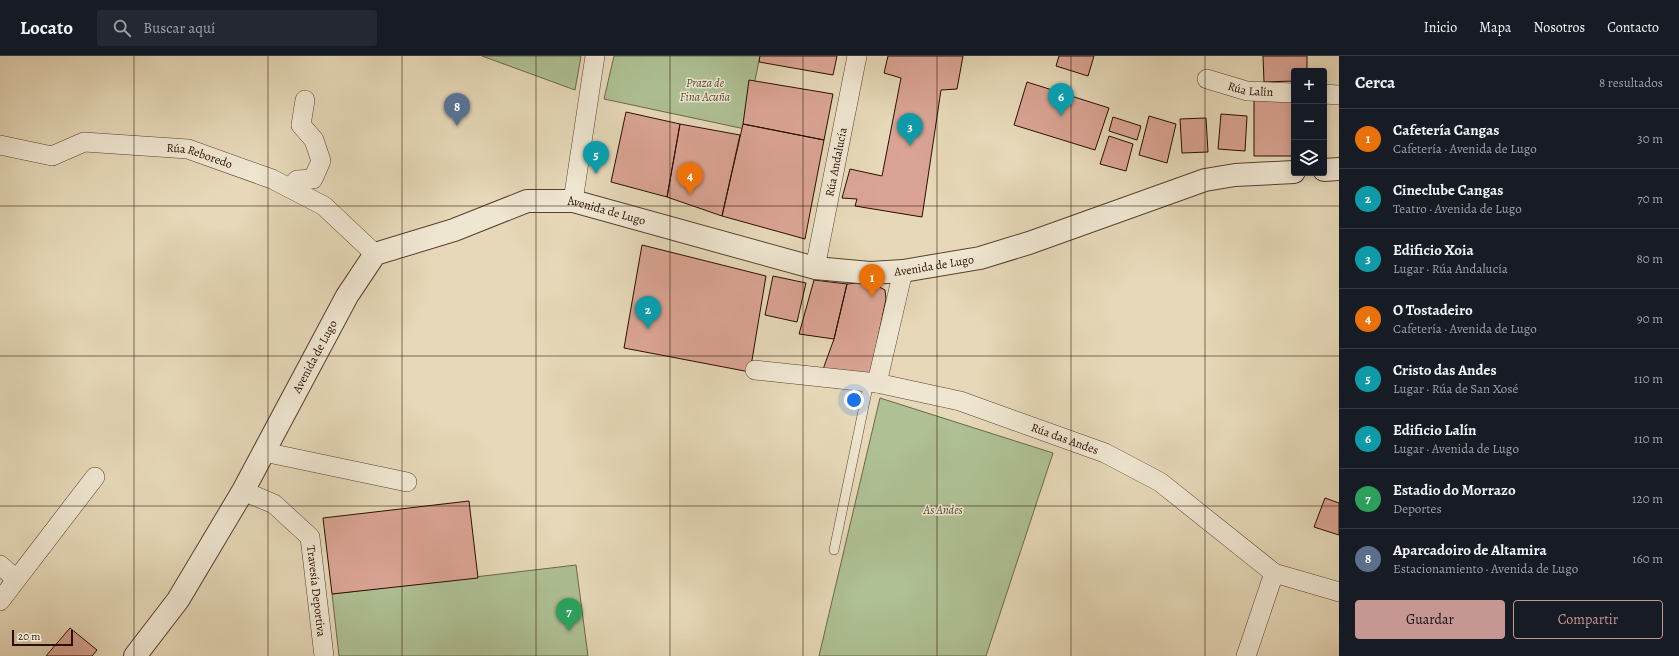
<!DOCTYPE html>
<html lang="es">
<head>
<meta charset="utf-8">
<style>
  body { margin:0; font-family:Alegreya,serif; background:#242831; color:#f1f3f6 }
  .controls { position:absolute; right:12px; top:12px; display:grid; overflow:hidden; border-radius:4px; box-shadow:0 2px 10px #0003 }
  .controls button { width:36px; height:36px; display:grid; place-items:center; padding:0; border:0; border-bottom:1px solid #363941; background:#171b24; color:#f1f3f6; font:20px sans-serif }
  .scale { position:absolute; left:12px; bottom:10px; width:61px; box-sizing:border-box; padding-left:4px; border:2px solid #2a0e01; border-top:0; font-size:11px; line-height:14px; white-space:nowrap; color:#2a0e01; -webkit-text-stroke:3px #efe6d1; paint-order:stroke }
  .you { position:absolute; left:854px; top:344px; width:14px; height:14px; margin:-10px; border:3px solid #fff; border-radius:50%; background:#1a73e8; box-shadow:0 0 0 6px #1a73e833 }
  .badge { display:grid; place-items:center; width:26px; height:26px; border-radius:50%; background:#c59692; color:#fff; font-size:13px; font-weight:700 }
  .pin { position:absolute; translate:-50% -33px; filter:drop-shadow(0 1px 2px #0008) }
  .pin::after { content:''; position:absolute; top:21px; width:14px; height:12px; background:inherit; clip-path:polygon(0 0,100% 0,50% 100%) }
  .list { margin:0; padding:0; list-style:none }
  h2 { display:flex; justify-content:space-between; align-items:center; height:52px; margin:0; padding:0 16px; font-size:17px }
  h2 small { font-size:13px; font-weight:400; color:#9ea1a6 }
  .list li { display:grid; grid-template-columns:26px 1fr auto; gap:12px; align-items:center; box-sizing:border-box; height:60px; padding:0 16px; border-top:1px solid #363941 }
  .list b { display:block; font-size:15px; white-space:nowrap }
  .list p { margin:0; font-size:13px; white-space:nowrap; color:#9ea1a6 }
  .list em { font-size:13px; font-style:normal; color:#9ea1a6 }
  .actions { display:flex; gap:8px; padding:12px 16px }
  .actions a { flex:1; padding:9px 0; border:1px solid #c59692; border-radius:4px; text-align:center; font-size:14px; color:#c59692 }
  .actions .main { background:#c59692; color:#111 }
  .icon { flex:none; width:22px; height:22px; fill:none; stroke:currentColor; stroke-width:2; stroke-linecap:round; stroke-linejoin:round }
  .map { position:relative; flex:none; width:1339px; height:600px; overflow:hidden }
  header { display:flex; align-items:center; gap:24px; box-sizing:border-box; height:56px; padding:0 20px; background:#171b24; border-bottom:1px solid #363941 }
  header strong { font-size:19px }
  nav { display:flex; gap:22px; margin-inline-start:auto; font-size:14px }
  .search { width:280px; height:36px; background:#242831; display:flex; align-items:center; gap:10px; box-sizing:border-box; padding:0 14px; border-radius:4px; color:#9ea1a6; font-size:15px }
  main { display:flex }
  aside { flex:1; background:#171b24 }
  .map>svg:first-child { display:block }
  .green { fill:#aec094; stroke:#6c674a }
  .building { fill:#daa494; stroke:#2a0e01 }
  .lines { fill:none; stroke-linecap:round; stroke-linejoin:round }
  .service-casing { stroke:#59402f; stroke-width:10 }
  .minor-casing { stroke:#59402f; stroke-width:20 }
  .tertiary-casing { stroke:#59402f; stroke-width:24 }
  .service { stroke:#efe6d1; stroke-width:9 }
  .minor { stroke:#efe6d1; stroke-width:19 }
  .tertiary { stroke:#efe6d1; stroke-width:22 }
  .grid { fill:none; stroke:#2a0e01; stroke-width:1; stroke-opacity:0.55 }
  .labels { text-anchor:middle; stroke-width:3; stroke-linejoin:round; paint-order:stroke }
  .park-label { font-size:12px; font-style:italic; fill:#584c34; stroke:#efe6d1 }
  .street-label { font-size:12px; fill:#2a0e01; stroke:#efe6d1 }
</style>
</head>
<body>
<header>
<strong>Locato</strong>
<div class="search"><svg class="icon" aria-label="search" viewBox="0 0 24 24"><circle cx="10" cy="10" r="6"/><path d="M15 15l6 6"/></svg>Buscar aquí</div>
<nav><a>Inicio</a><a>Mapa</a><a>Nosotros</a><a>Contacto</a></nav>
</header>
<main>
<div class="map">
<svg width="1339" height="600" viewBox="0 0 1339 600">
  <rect width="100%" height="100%" fill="#e6d8b8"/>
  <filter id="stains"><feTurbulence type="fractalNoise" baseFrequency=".005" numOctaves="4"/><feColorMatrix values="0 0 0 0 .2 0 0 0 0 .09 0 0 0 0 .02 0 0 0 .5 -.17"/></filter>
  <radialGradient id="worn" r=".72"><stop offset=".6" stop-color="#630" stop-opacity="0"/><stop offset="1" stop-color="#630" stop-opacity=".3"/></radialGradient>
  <!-- green -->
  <path class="green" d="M 482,0 L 581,0 L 575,34 Z
    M 614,0 L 760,0 L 745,73 L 604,43 Z
    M 880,342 L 1053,397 L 986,600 L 819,600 Z
    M 576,509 L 588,600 L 339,600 L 332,538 Z"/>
  <!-- building -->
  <path class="building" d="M 760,0 L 837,0 L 833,19 L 759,6 Z
    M 888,0 L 963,0 L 957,33 L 941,34 L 922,161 L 855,150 L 857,143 L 842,142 L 850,113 L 882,120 L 901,22 L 884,17 Z
    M 1059,0 L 1094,0 L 1088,20 L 1056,10 Z
    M 1263,0 L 1307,0 L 1307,15 L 1294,15 L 1294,25 L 1264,26 Z
    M 749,24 L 833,38 L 824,84 L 743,68 Z
    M 1027,26 L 1109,52 L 1095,94 L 1014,69 Z
    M 1254,43 L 1294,43 L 1294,100 L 1254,100 Z
    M 626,56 L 680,68 L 667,141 L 611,126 Z
    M 1221,58 L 1247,60 L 1245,95 L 1218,93 Z
    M 1149,60 L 1176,68 L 1167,107 L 1139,99 Z
    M 1113,61 L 1141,70 L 1137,84 L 1109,75 Z
    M 1206,62 L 1208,96 L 1182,97 L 1180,63 Z
    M 680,68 L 740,79 L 722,160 L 667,141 Z
    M 743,68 L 824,84 L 805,183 L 722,160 Z
    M 1109,80 L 1133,88 L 1126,115 L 1100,108 Z
    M 642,189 L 766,220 L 750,316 L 624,292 Z
    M 773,220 L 806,227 L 797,266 L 765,259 Z
    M 814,224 L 847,228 L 834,283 L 799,278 Z
    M 870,226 L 885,234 L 886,243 L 870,320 L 822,316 L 834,283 L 847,228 Z
    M 1325,442 L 1339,447 L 1339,479 L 1314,471 Z
    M 469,445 L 478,522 L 332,538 L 323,462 Z
    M 70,572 L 97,594 L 92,600 L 46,600 Z"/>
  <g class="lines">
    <!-- service casing -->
    <g class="service-casing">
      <path id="service" d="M 834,494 L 869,326"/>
    </g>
    <!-- minor casing -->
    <g class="minor-casing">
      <g id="minor">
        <path id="s1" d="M 1207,23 L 1247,35 L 1294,37"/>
        <path d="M 1324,38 L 1339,39"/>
        <path id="s2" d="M 0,89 L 52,100 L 84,86 L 188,93 L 272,123 L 324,150 L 375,198"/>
        <path d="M 290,132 L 297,124 L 313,123 L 321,105 L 314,84 L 301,69 L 305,44"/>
        <path d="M 573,145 L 595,0"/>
        <path id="s3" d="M 815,212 L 857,0"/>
        <path id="s4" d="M 755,314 L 877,327 L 960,345 L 1105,397 L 1160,426 L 1274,517 L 1339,536"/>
        <path d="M 877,327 L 903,215"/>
        <path d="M 264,396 L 407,426"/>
        <path id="s5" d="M 243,435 L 274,448 L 310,481 L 324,600"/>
        <path d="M 0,509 L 16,523"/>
        <path d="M 0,545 L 95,421"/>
        <path d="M 1246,600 L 1274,517"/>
      </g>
    </g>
    <!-- tertiary casing -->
    <g class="tertiary-casing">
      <g id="tertiary">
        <path d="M 1324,114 L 1339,113"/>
        <path id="s6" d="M 135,600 L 178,544 L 243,435 L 347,240 L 375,198 L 454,174 L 527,145 L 573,145 L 815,212 L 870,217 L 903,215 L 980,202 L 1029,187 L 1205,124 L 1235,119 L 1294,116"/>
      </g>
    </g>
    <!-- service -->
    <use href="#service" class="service"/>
    <!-- minor -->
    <use href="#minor" class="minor"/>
    <!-- tertiary -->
    <use href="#tertiary" class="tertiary"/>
  </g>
  <!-- grid -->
  <path class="grid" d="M 134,0 L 134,600M 268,0 L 268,600M 402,0 L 402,600M 536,0 L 536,600M 670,0 L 670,600M 803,0 L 803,600M 937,0 L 937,600M 1071,0 L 1071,600M 1205,0 L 1205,600M 0,150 L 1339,150M 0,300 L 1339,300M 0,450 L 1339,450"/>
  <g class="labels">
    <!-- park labels -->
    <g class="park-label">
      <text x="705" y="31">Praza de<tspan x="705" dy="14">Fina Acuña</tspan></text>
      <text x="943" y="458">As Andes</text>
    </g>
    <!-- street labels -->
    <g class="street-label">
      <text dy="4" stroke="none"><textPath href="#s1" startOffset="45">Rúa Lalín</textPath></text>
      <text dy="4" stroke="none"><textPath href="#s2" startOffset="205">Rúa Reboredo</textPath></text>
      <text dy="4" stroke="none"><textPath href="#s3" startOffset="108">Rúa Andalucía</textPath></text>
      <text dy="4" stroke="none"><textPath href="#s6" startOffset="711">Avenida de Lugo</textPath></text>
      <text dy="4" stroke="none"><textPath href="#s6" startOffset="1047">Avenida de Lugo</textPath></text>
      <text dy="4" stroke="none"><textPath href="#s6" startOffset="350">Avenida de Lugo</textPath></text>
      <text dy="4" stroke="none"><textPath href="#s4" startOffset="319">Rúa das Andes</textPath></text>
      <text dy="4" stroke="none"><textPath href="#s5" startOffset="137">Travesía Deportiva</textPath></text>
    </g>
  </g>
  <rect width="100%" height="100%" filter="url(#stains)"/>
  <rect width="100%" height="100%" fill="url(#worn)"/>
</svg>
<div class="controls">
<button>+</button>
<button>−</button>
<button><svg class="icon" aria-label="layers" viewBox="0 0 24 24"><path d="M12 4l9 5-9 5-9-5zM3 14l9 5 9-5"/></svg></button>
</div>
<div class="scale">20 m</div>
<div class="you"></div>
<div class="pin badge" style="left:872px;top:241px;background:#e8710a">1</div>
<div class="pin badge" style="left:648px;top:273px;background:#0f9aa8">2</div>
<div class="pin badge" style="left:910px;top:90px;background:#0f9aa8">3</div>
<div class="pin badge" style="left:690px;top:139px;background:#e8710a">4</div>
<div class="pin badge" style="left:596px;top:118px;background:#0f9aa8">5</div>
<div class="pin badge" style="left:1061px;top:60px;background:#0f9aa8">6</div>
<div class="pin badge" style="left:569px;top:575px;background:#2e9e5b">7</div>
<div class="pin badge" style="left:457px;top:70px;background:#5c6f8a">8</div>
</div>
<aside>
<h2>Cerca<small>8 resultados</small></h2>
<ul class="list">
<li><span class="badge" style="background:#e8710a">1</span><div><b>Cafetería Cangas</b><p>Cafetería · Avenida de Lugo</p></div><em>30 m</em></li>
<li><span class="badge" style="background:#0f9aa8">2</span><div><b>Cineclube Cangas</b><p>Teatro · Avenida de Lugo</p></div><em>70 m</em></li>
<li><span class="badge" style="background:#0f9aa8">3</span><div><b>Edificio Xoia</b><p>Lugar · Rúa Andalucía</p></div><em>80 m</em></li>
<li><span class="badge" style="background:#e8710a">4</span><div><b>O Tostadeiro</b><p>Cafetería · Avenida de Lugo</p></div><em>90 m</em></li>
<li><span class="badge" style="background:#0f9aa8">5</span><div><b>Cristo das Andes</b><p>Lugar · Rúa de San Xosé</p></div><em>110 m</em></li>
<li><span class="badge" style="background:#0f9aa8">6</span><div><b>Edificio Lalín</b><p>Lugar · Avenida de Lugo</p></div><em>110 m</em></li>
<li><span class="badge" style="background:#2e9e5b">7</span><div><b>Estadio do Morrazo</b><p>Deportes</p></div><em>120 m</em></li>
<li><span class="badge" style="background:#5c6f8a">8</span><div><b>Aparcadoiro de Altamira</b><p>Estacionamiento · Avenida de Lugo</p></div><em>160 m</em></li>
</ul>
<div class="actions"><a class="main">Guardar</a><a>Compartir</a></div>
</aside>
</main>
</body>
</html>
